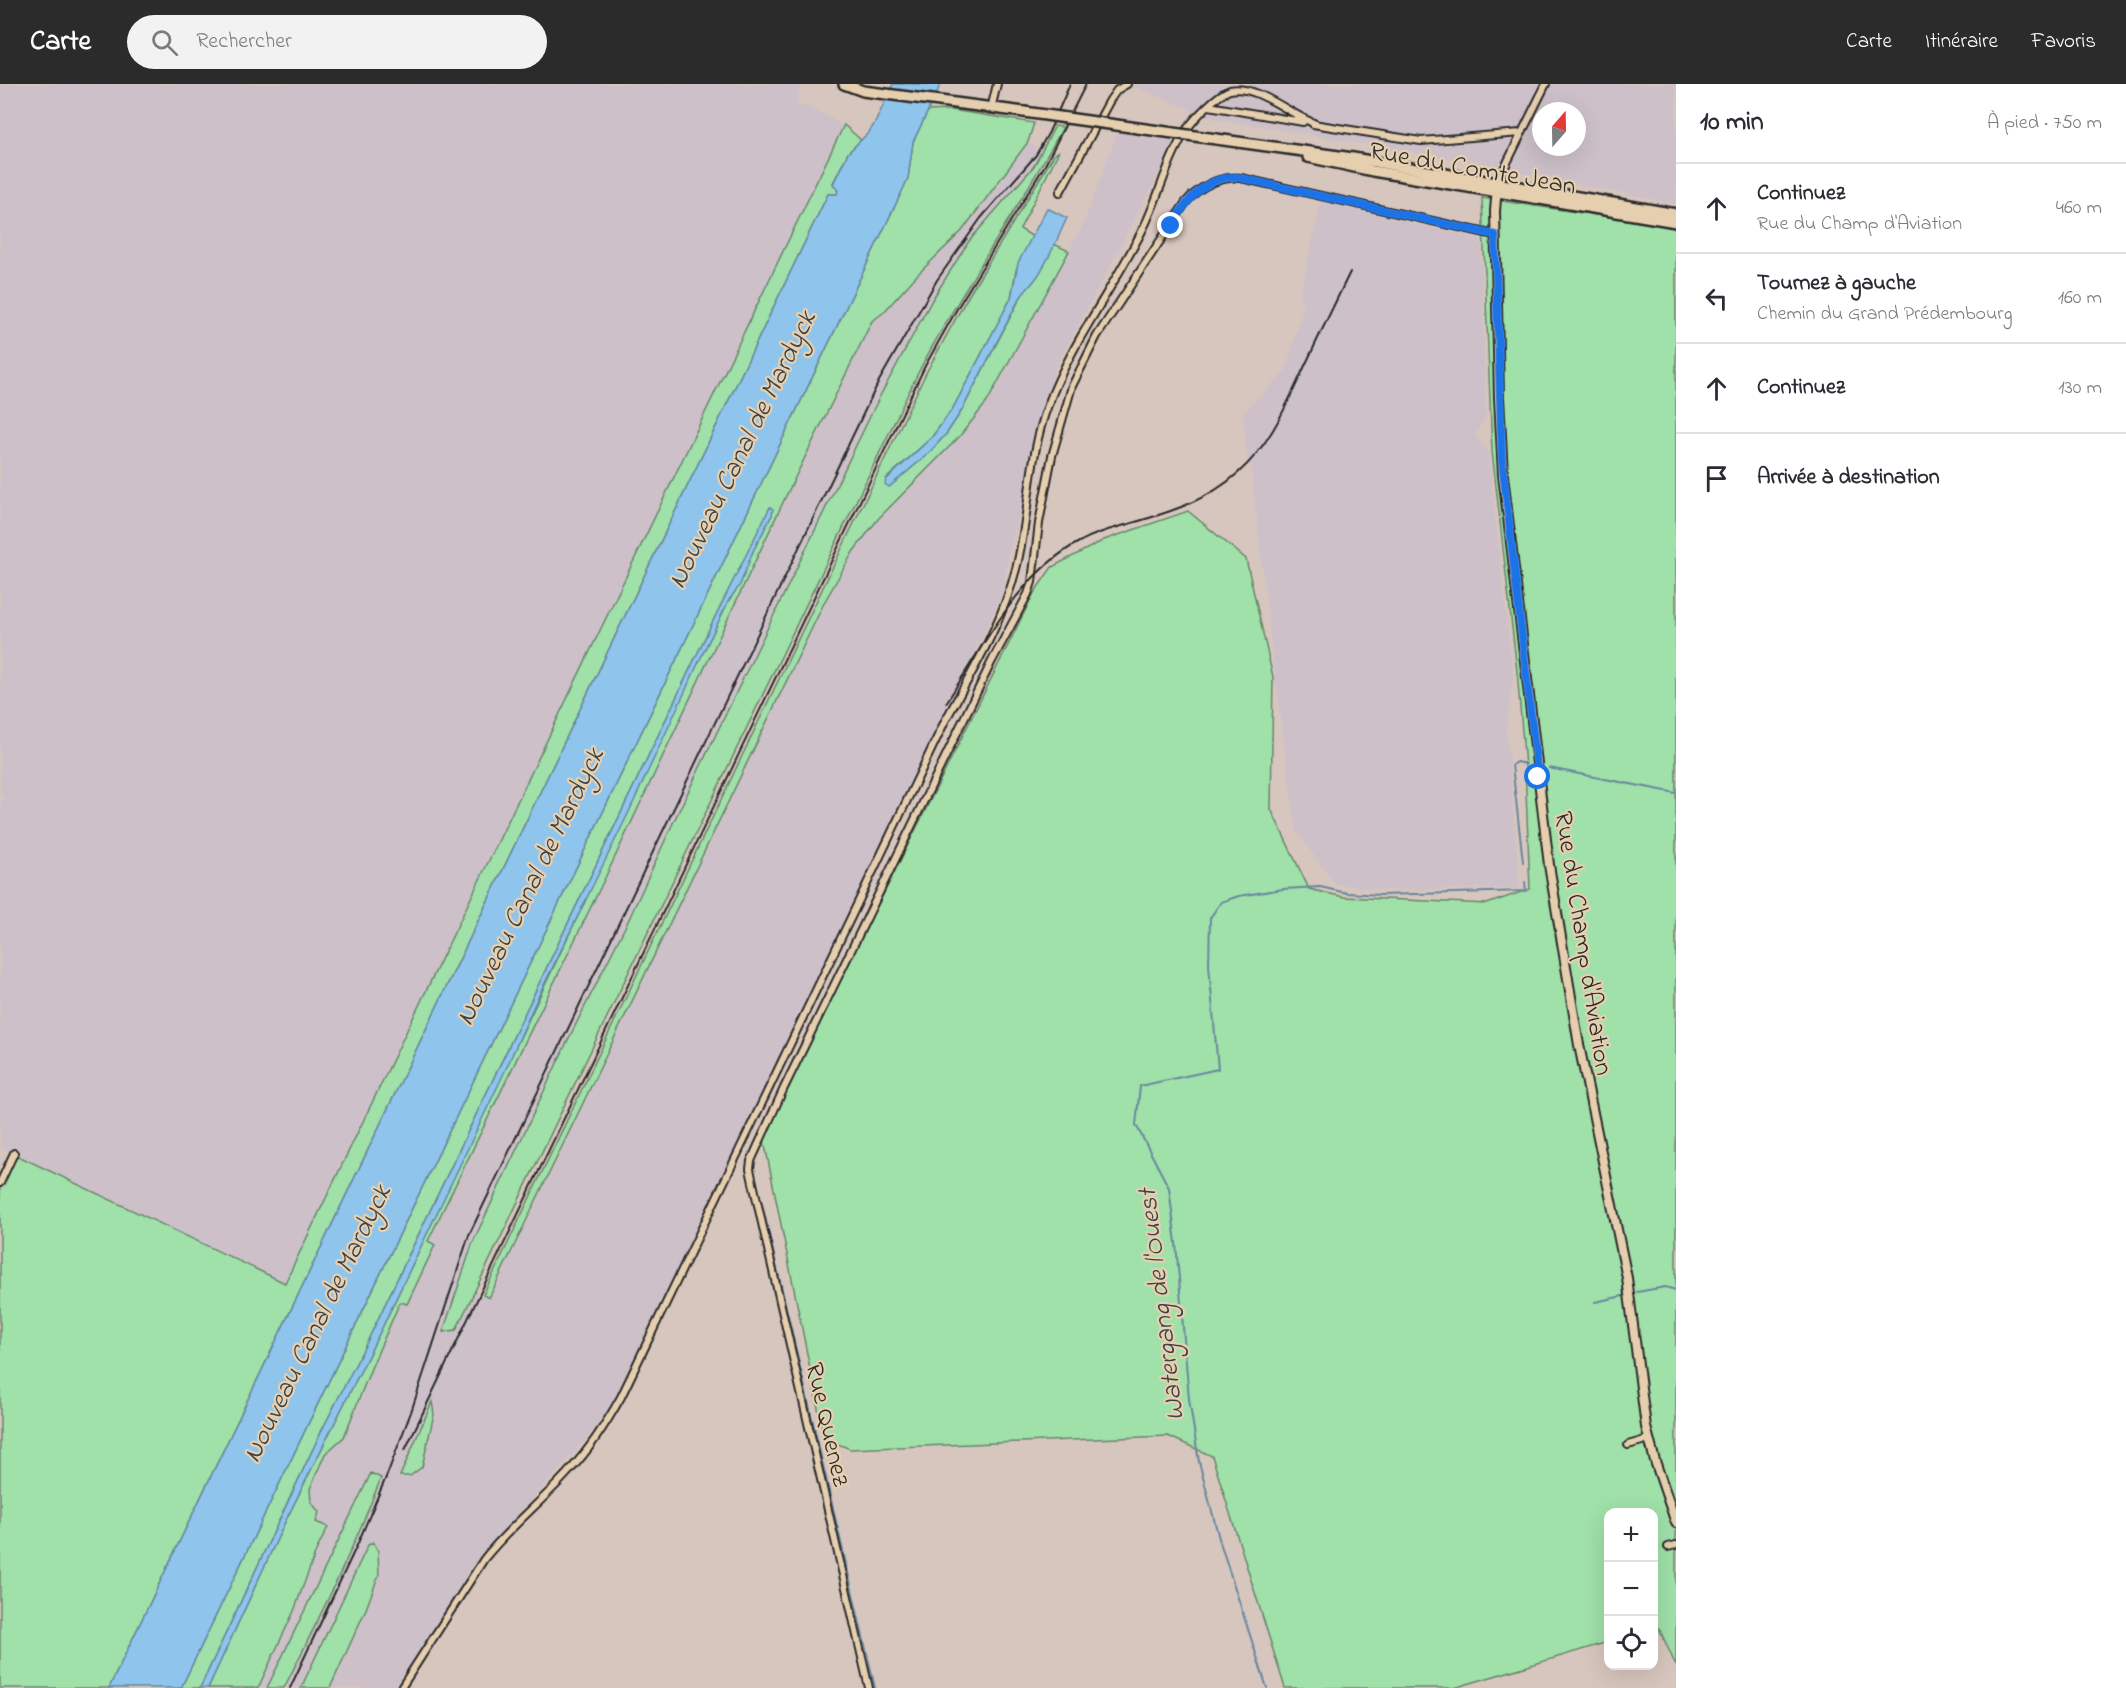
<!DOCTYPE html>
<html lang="fr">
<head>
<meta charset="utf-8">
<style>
  body { margin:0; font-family:"Indie Flower",sans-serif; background:#f2f2f3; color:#2b2b33 }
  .controls { position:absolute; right:18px; bottom:18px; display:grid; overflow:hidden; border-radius:12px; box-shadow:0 6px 24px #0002 }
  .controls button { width:54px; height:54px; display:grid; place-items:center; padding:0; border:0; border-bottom:2px solid #e1e1e2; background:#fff; color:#2b2b33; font:30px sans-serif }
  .compass { position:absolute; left:1532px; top:18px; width:54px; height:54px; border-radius:50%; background:#fff; box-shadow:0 6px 24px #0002; rotate:20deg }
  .stop { position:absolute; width:18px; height:18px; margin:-14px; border:4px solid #1a73e8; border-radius:50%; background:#fff }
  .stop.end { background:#1a73e8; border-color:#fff; box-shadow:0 2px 6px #0008 }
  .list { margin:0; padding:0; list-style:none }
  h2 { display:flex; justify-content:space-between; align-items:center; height:78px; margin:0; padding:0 24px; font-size:26px }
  h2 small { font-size:20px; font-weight:400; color:#7c7c81 }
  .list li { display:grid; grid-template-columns:39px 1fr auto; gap:18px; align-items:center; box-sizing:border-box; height:90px; padding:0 24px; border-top:2px solid #e1e1e2 }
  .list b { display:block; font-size:22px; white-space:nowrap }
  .list p { margin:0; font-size:20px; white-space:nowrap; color:#7c7c81 }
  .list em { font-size:20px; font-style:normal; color:#7c7c81 }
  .icon { flex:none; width:33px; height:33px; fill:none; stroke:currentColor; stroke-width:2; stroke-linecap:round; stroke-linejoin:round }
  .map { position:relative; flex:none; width:1676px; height:1604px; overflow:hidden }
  header { display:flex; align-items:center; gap:36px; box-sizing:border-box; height:84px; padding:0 30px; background:#2b2b2b; color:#fff }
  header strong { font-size:28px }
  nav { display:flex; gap:33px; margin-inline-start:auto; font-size:21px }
  .search { width:420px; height:54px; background:#f2f2f3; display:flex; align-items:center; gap:15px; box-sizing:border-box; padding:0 21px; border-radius:33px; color:#7c7c81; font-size:22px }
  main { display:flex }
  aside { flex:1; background:#fff }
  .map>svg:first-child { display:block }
  .built { fill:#cdc0c9; fill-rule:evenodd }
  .green { fill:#a0e0a9; stroke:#66866a; stroke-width:1.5 }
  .water { fill:#8fc4ed; stroke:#67879f; stroke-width:1.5 }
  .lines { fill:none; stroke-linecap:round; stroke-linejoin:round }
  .stream { stroke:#67879f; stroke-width:2 }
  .minor-casing { stroke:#2b2b2b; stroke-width:10 }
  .tertiary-casing { stroke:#2b2b2b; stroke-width:12 }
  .secondary-casing { stroke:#2b2b2b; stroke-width:14 }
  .minor { stroke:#e6cfaf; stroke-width:6 }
  .tertiary { stroke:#e6cfaf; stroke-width:8 }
  .secondary { stroke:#e6cfaf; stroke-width:9 }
  .rail { stroke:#2b2b2b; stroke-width:2 }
  .secondary-bridge-casing { stroke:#2b2b2b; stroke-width:14; stroke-linecap:butt }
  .secondary-bridge { stroke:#e6cfaf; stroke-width:9 }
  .route { stroke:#1a73e8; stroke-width:8 }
  .labels { text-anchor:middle; stroke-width:4.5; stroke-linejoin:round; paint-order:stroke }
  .street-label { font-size:26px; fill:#2b2b2b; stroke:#e6cfaf }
  .water-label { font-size:27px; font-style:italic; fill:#3a4248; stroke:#e6cfaf }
</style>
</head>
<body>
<header>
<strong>Carte</strong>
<div class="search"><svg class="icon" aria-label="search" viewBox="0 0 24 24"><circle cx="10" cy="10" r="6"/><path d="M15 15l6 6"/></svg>Rechercher</div>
<nav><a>Carte</a><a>Itinéraire</a><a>Favoris</a></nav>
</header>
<main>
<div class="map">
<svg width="1676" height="1604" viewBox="0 0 1676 1604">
  <rect width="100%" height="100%" fill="#d7c6be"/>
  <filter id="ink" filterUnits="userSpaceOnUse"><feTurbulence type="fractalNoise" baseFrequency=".0167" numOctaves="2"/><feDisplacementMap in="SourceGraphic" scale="12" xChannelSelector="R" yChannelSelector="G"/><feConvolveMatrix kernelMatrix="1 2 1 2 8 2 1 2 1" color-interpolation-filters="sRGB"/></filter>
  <g filter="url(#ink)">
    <!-- built -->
    <path class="built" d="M 0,0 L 800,0 L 796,21 L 801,23 L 806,22 L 844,41 L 285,1200 L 0,1063 L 0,722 L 4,713 L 0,710 Z
      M 1129,0 L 1676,0 L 1676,120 L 1434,72 L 1211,34 ZM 1541,27 L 1577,27 L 1577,63 L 1541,63 Z
      M 1117,49 L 1176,57 L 1055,285 L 1040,330 L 1033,361 L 1020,430 L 1008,472 L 1003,509 L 790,949 L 630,1286 L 604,1334 L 588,1353 L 488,1464 L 467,1492 L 397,1604 L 284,1604 L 361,1446 L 381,1395 L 371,1389 L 267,1604 L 258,1604 L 294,1527 L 316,1467 L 328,1444 L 316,1438 L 319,1428 L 311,1418 L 310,1405 L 325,1370 L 344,1353 L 372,1282 L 400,1217 L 406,1220 L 435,1162 L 428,1157 L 605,794 L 786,412 L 872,237 L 883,229 L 999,100 L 1028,58 L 1043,67 L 1034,82 L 969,157 L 932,216 L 880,312 L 673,739 L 629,835 L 567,958 L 473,1158 L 444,1248 L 456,1246 L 474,1209 L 489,1214 L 825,517 L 853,468 L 878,435 L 959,353 L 987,318 L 1084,139 Z
      M 1321,118 L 1481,155 L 1486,333 L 1475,351 L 1488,368 L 1513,592 L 1506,644 L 1520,804 L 1380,806 L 1335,800 L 1296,747 L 1273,578 L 1251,384 L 1247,375 L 1243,329 L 1285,288 L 1305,218 L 1299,216 Z"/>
    <!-- green -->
    <path class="green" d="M 951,26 L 1034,39 L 1028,58 L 962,147 L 919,189 L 883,229 L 872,237 L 786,412 L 605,794 L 428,1157 L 435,1161 L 407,1220 L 400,1218 L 372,1282 L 344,1353 L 325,1370 L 310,1405 L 311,1418 L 319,1428 L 316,1438 L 328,1443 L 316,1467 L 294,1527 L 258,1604 L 208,1604 L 285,1438 L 381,1246 L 702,571 L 729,516 L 740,500 L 753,467 L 772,431 L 770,424 L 714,535 L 368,1256 L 321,1348 L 200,1604 L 181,1604 L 904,103 L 908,94 L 913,58 L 928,27 Z
      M 844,41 L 861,56 L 848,69 L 833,99 L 838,107 L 837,110 L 828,110 L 109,1604 L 0,1604 L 0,1089 L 10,1068 L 285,1199 Z
      M 1055,42 L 1063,43 C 1018,126 963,203 919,287 L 456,1246 L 443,1248 L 473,1158 L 567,958 L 629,835 L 673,739 L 880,312 L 932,216 L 969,157 L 1034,82 Z
      M 1059,67 L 1020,145 L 1032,152 L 1016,186 L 1011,214 L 953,324 L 932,353 L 886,395 L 890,402 L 928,370 L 947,349 L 962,326 L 1025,205 L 1036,194 L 1054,160 L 1069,167 L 987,318 L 959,353 L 878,435 L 853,468 L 825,517 L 489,1214 L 483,1211 L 927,287 L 966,216 L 1054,71 Z
      M 1482,114 L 1676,143 L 1676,1582 L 1659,1544 L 1654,1545 L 1654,1428 L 1608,1428 L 1608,1558 L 1454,1604 L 1285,1604 L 1212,1372 L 1168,1352 L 850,1365 L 824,1354 L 762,1046 L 815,934 L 882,813 L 1034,509 L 1052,483 L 1104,456 L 1188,427 L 1246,475 L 1273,593 L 1271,725 L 1309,805 L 1344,813 L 1487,820 L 1530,805 L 1525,682 L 1517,587 L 1492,367 Z
      M 432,1318 L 434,1330 L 422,1383 L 410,1392 L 400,1392 Z
      M 371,1389 L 381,1394 C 353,1466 319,1535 284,1604 L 267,1604 Z
      M 373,1458 L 378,1467 L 379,1490 L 366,1525 L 330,1604 L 301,1604 L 368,1461 Z"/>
    <!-- water -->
    <path class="water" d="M 893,0 L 941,0 L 913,58 L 908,94 L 904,103 L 181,1604 L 109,1604 L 828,110 L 837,110 L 838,107 L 833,100 L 848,69 L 869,48 L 875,39 Z
      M 1047,124 L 1067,134 C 1058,153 1049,176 1037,193 C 1030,203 1023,208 1017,219 L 962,326 L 947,349 L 928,370 L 889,403 L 885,400 L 886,396 L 932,353 L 953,324 L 1011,214 L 1018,179 Z
      M 770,423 L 773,425 L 772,431 L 753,467 L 740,501 L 729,516 L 702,571 L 628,730 L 537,915 L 505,987 L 381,1246 L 285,1438 L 208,1604 L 200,1604 L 321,1348 L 368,1256 L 714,535 Z"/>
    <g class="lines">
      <!-- stream -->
      <path class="stream" d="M 1549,684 L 1676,709
        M 1523,778 L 1512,681 L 1516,678 L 1526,680
        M 761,1116 L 875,1604
        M 1637,1208 L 1665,1203 L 1676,1206
        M 1595,1218 L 1623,1212
        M 1267,1604 L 1220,1458 L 1199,1378 L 1189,1315 L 1176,1159 L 1169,1104 L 1136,1041 L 1140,1002 L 1218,985 L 1209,881 L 1210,834 L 1221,818 L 1239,812 L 1283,805 L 1320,803 L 1347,809 L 1380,811 L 1526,807 L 1525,798"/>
      <!-- minor casing -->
      <g class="minor-casing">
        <path id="minor" d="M 1209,22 L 1303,38
          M 991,25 L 997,0
          M 1313,40 L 1421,57 L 1521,49
          M 1497,99 L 1546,0
          M 1060,108 L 1110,16 L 1117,6 L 1127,0
          M 0,1099 L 14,1069
          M 1628,1361 L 1649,1355
          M 1668,1463 L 1676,1461
          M 401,1604 L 484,1475 C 510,1442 543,1417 571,1385 C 591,1364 607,1338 621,1313 L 945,637 C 972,588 1002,540 1016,485 C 1030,431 1028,373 1048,321 C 1070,261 1114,203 1143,145 C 1159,113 1167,76 1187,45 C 1195,34 1217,10 1230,6 C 1257,0 1290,31 1316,40
          M 869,1604 L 761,1135 L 750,1085 L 751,1077 L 784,1004 L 992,577 L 1028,510 L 1032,498 L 1039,439 L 1052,372 L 1072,302 L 1097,252 L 1186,118 C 1200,102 1220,92 1241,94 L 1495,151"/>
      </g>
      <!-- tertiary casing -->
      <g class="tertiary-casing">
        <path id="tertiary" d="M 1497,103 L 1495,127 L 1499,313 L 1503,391 L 1549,781 L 1579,961 L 1627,1194 L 1646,1343 L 1655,1377 L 1676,1439"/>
      </g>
      <!-- secondary casing -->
      <g class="secondary-casing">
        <path id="secondary" d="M 844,0 L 863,7 L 1024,28
          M 1209,54 L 1353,74 L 1676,130
          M 1308,73 L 1373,87 L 1676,138"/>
      </g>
      <!-- minor -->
      <use href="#minor" class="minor"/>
      <!-- tertiary -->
      <use href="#tertiary" class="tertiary"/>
      <!-- secondary -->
      <use href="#secondary" class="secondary"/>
      <!-- rail -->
      <path class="rail" d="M 946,619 C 983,562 1019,489 1081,457 C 1097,448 1115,444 1132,439 C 1171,428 1208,416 1238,389 C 1270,361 1285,324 1303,286 C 1318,254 1334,221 1350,188
        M 405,1366 L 925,282 L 958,223 L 1045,81 L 1086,0
        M 290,1604 L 358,1459 L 387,1391 L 411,1328 L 469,1151 L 879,297 L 937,196 L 981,134 L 1036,71 L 1049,48 L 1070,0"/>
      <!-- secondary-bridge casing -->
      <g class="secondary-bridge-casing">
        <path id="secondary-bridge" d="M 1024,28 L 1209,54"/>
      </g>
      <!-- secondary-bridge -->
      <use href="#secondary-bridge" class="secondary-bridge"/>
    </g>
  </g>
  <g class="lines" filter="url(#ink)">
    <!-- route -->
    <path class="route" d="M 1171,142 C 1186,117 1204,93 1236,93 L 1495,151 L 1502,376 L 1538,693"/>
  </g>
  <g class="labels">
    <!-- street labels -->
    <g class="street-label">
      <text transform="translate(1473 83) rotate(10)" y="9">Rue du Comte Jean</text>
      <text transform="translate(1585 859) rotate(81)" y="9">Rue du Champ d'Aviation</text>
      <text transform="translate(829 1340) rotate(77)" y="9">Rue Quenez</text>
    </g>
    <!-- water labels -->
    <g class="water-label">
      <text transform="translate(741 365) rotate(-64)" y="9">Nouveau Canal de Mardyck</text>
      <text transform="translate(529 802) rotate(-64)" y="9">Nouveau Canal de Mardyck</text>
      <text transform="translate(1160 1221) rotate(-97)" y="9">Watergang de l'Ouest</text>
      <text transform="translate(316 1239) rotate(-64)" y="9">Nouveau Canal de Mardyck</text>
    </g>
  </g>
</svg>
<div class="controls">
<button>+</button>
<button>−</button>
<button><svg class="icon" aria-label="locate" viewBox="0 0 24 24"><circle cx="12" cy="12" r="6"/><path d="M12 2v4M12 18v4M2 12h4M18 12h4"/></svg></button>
</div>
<svg class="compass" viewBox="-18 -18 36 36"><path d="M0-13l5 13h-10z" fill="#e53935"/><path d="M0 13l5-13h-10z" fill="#7c7c81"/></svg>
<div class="stop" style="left:1538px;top:693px"></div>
<div class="stop end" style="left:1171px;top:142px"></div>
</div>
<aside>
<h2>10 min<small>À pied · 750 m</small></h2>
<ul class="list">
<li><svg class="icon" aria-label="ahead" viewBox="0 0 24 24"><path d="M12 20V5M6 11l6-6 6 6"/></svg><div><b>Continuez</b><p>Rue du Champ d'Aviation</p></div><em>460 m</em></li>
<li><svg class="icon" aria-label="left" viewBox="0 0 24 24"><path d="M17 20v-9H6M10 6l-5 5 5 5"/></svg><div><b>Tournez à gauche</b><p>Chemin du Grand Prédembourg</p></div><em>160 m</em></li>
<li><svg class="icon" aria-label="ahead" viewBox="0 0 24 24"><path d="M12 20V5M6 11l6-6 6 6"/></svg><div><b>Continuez</b></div><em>130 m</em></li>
<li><svg class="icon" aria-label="arrive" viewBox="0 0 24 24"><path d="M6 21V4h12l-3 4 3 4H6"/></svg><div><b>Arrivée à destination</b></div></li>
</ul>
</aside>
</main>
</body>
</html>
